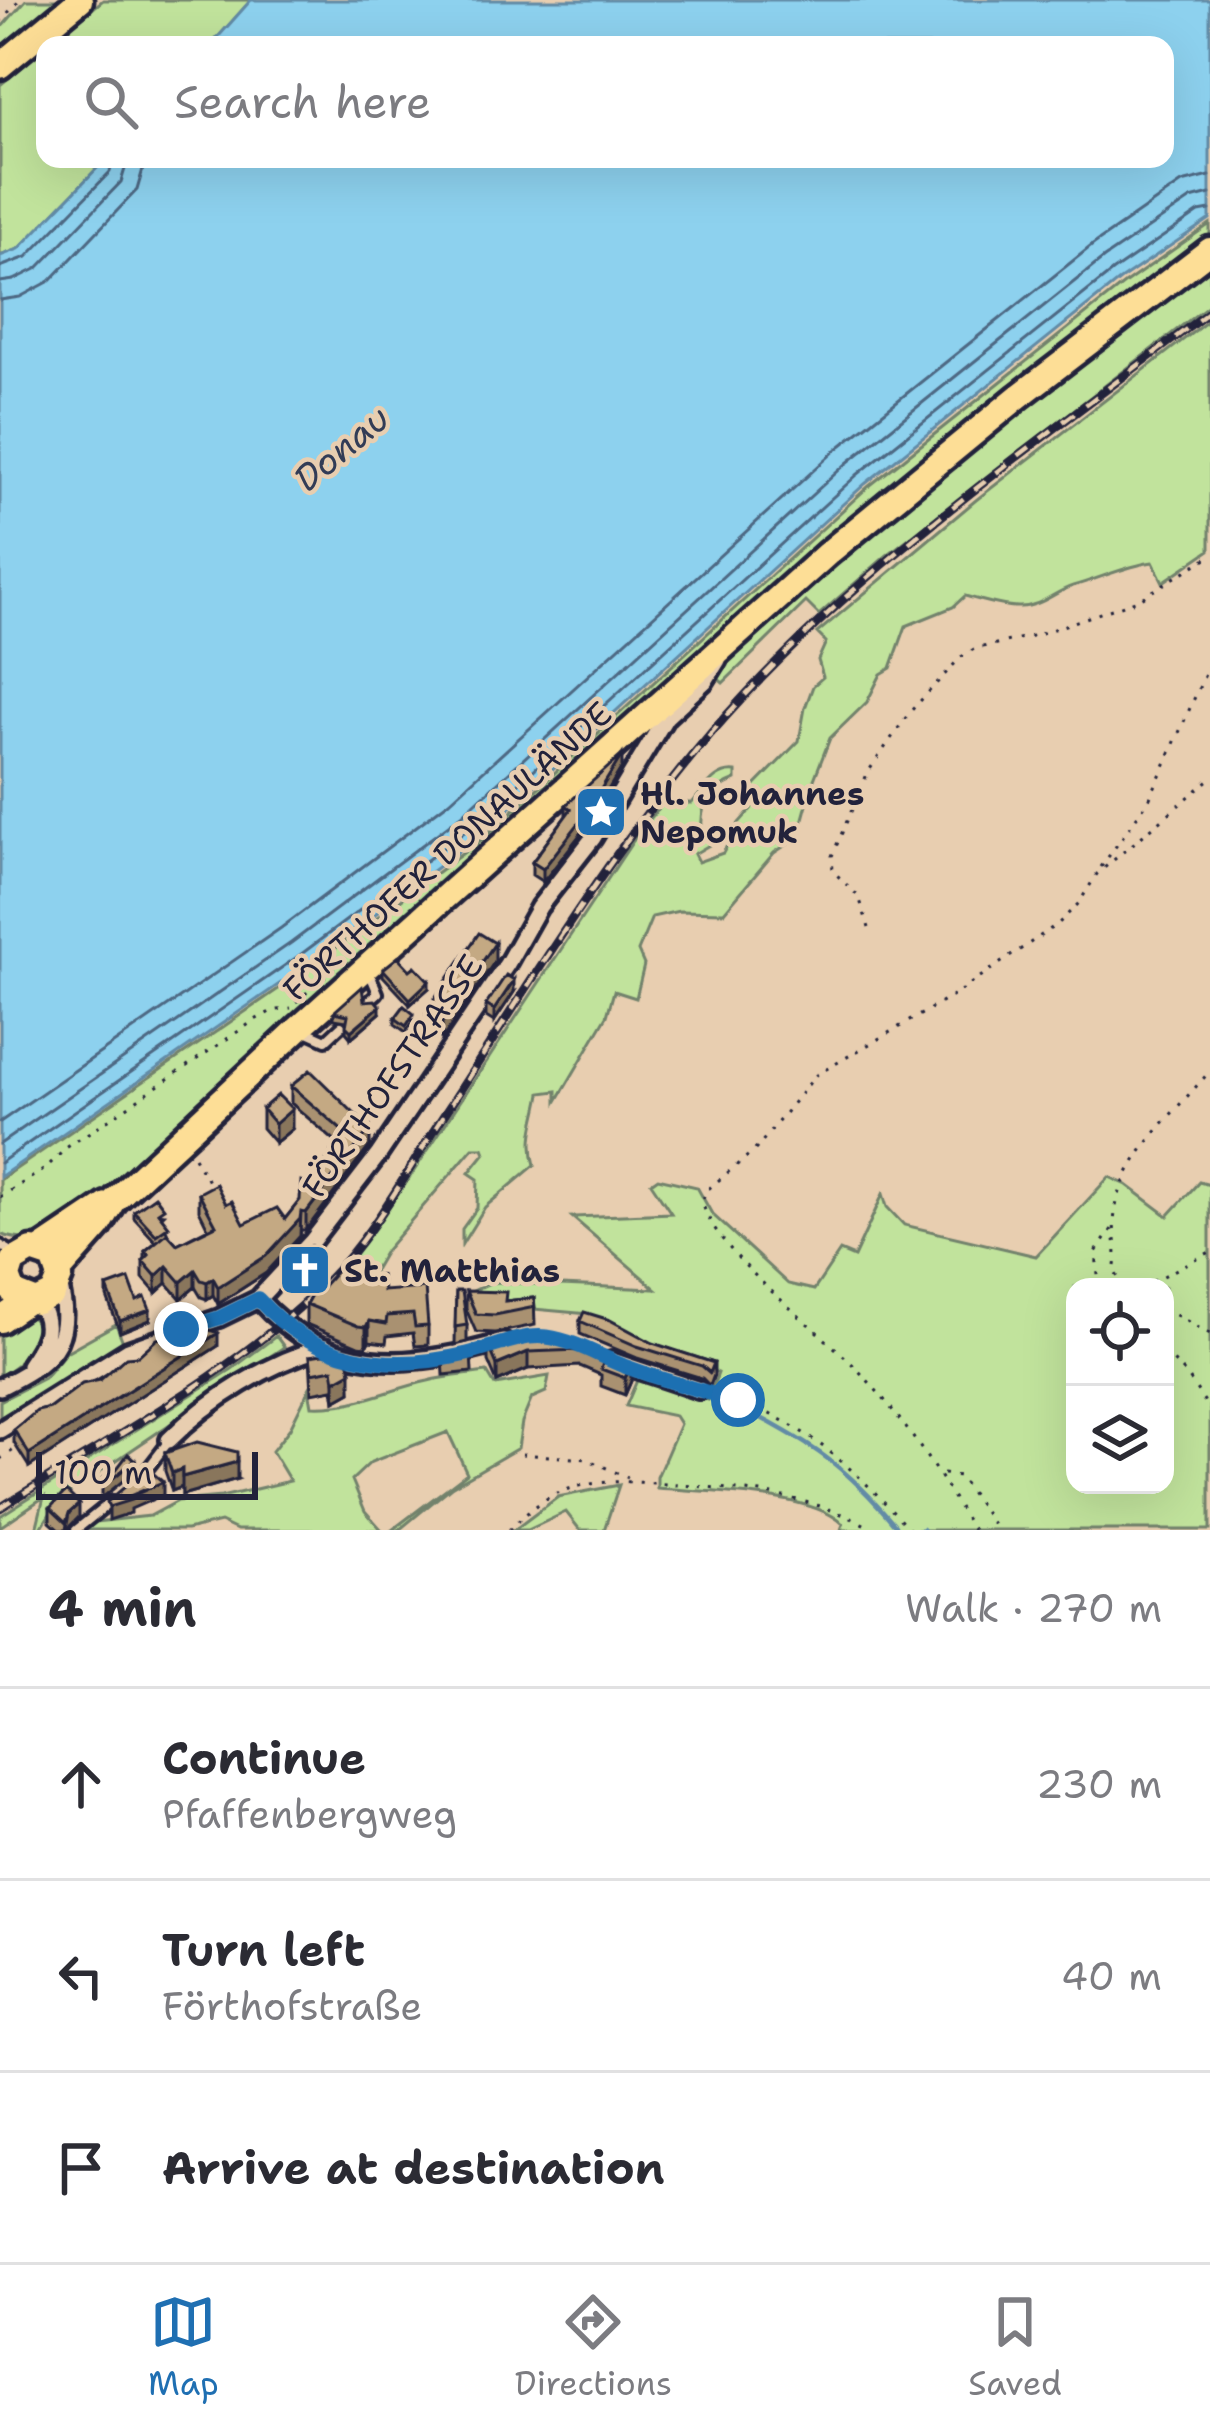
<!DOCTYPE html>
<html lang="en">
<head>
<meta charset="utf-8">
<style>
  body { margin:0; font-family:"Shantell Sans",sans-serif; background:#f7f7f7; color:#2b2b33 }
  .controls { position:absolute; right:36px; bottom:36px; display:grid; overflow:hidden; border-radius:24px; box-shadow:0 12px 48px #0002 }
  .controls button { width:108px; height:108px; display:grid; place-items:center; padding:0; border:0; border-bottom:3px solid #e1e1e2; background:#fff; color:#2b2b33; font:60px sans-serif }
  .scale { position:absolute; left:36px; bottom:30px; width:222px; box-sizing:border-box; padding-left:12px; border:6px solid #22223b; border-top:0; font-size:33px; line-height:42px; white-space:nowrap; color:#22223b; -webkit-text-stroke:9px #e8ceb0; paint-order:stroke }
  .stop { position:absolute; width:36px; height:36px; margin:-27px; border:9px solid #1f6fb2; border-radius:50%; background:#fff }
  .stop.end { background:#1f6fb2; border-color:#fff; box-shadow:0 3px 12px #0008 }
  .list { margin:0; padding:0; list-style:none }
  h2 { display:flex; justify-content:space-between; align-items:center; height:156px; margin:0; padding:0 48px; font-size:51px }
  h2 small { font-size:39px; font-weight:400; color:#7c7c81 }
  .list li { display:grid; grid-template-columns:78px 1fr auto; gap:36px; align-items:center; box-sizing:border-box; height:192px; padding:0 48px; border-top:3px solid #e1e1e2 }
  .list b { display:block; font-size:45px; white-space:nowrap }
  .list p { margin:0; font-size:39px; white-space:nowrap; color:#7c7c81 }
  .list em { font-size:39px; font-style:normal; color:#7c7c81 }
  .icon { flex:none; width:66px; height:66px; fill:none; stroke:currentColor; stroke-width:2; stroke-linecap:round; stroke-linejoin:round }
  .map { position:relative; flex:none; width:1210px; height:1530px; overflow:hidden }
  .search { position:absolute; background:#fff; box-shadow:0 12px 48px #0002; left:36px; right:36px; top:36px; height:132px; display:flex; align-items:center; gap:30px; box-sizing:border-box; padding:0 42px; border-radius:24px; color:#7c7c81; font-size:45px }
  .sheet { height:732px; background:#fff }
  nav { display:flex; justify-content:space-around; align-items:center; box-sizing:border-box; height:168px; border-top:3px solid #e1e1e2; background:#fff; font-size:33px; color:#7c7c81 }
  nav a { display:grid; justify-items:center; gap:6px }
  nav .on { color:#1f6fb2 }
  .map>svg:first-child { display:block }
  .green { fill:#c1e39c; stroke:#72826c; stroke-width:3; fill-rule:evenodd }
  .water { fill:#8dd1ee; stroke:#628ba6; stroke-width:3 }
  .lines { fill:none; stroke-linecap:round; stroke-linejoin:round }
  .shore { stroke:#4d6883; stroke-width:3 }
  .stream { stroke:#628ba6; stroke-width:4.5 }
  .lane-casing { stroke:#22223b; stroke-width:16 }
  .street-casing { stroke:#22223b; stroke-width:24 }
  .primary-casing { stroke:#22223b; stroke-width:33 }
  .path { stroke:#22223b; stroke-width:3; stroke-dasharray:3 9; stroke-linecap:butt }
  .lane { stroke:#e8ceb0; stroke-width:8 }
  .street { stroke:#e8ceb0; stroke-width:15 }
  .primary { stroke:#fdde96; stroke-width:24 }
  .rail-casing { stroke:#22223b; stroke-width:9 }
  .rail { stroke:#e8ceb0; stroke-width:4.5; stroke-dasharray:14; stroke-linecap:butt }
  .wall { fill:#a99171; stroke:#22223b; stroke-width:3 }
  .shaded-wall { fill:#89765c; stroke:#22223b; stroke-width:3 }
  .building { fill:#c4a983; stroke:#22223b; stroke-width:3 }
  .route { stroke:#1f6fb2; stroke-width:15 }
  .labels { text-anchor:middle; stroke-width:9; stroke-linejoin:round; paint-order:stroke }
  .poi-label { font-size:33px; font-weight:bold; fill:#22223b; stroke:#e8ceb0; text-anchor:start }
  .street-label { font-size:33px; fill:#22223b; stroke:#e8ceb0 }
  .water-label { font-size:36px; font-style:italic; fill:#323c56; stroke:#e8ceb0 }
</style>
</head>
<body>
<div class="map">
<svg width="1210" height="1530" viewBox="0 0 1210 1530">
  <rect width="100%" height="100%" fill="#e8ceb0"/>
  <filter id="ink" filterUnits="userSpaceOnUse"><feTurbulence type="fractalNoise" baseFrequency=".00833" numOctaves="2"/><feDisplacementMap in="SourceGraphic" scale="24" xChannelSelector="R" yChannelSelector="G"/><feConvolveMatrix kernelMatrix="1 2 1 2 8 2 1 2 1" color-interpolation-filters="sRGB"/></filter>
  <g filter="url(#ink)">
    <!-- green -->
    <path class="green" d="M 26,0 L 62,0 L 0,51 L 0,29 Z
      M 103,0 L 251,0 L 211,45 L 48,45 Z
      M 45,48 L 45,159 L 106,159 L 19,249 L 0,256 L 0,85 Z
      M 1210,224 L 1210,241 L 1109,316 L 84,1211 C 51,1232 39,1248 0,1234 L 0,1180 L 309,968 L 482,839 L 868,487 L 1124,284 Z
      M 1210,259 L 1210,304 L 886,556 L 819,615 L 806,602 L 723,683 L 716,677 L 735,646 L 832,560 Z
      M 1210,319 L 1210,550 L 1163,582 L 1153,562 C 1125,566 1099,579 1073,586 C 1054,592 1041,607 1020,607 C 1007,608 979,600 965,596 L 953,607 L 906,626 L 891,668 L 881,674 L 867,702 L 830,738 L 813,782 L 798,837 L 774,853 L 724,912 L 679,911 L 652,917 L 638,951 L 644,965 L 636,998 L 614,991 L 607,1016 L 557,1101 L 557,1091 L 541,1093 C 537,1119 527,1138 535,1165 L 485,1207 L 462,1244 L 462,1229 L 477,1208 L 478,1179 L 469,1173 L 485,1153 L 483,1148 L 473,1148 L 385,1251 L 367,1282 L 341,1274 L 412,1174 L 633,841 L 667,797 L 674,803 L 692,803 C 705,789 716,769 736,772 L 736,780 C 712,789 700,802 702,828 L 716,841 L 694,854 L 698,862 L 723,853 L 739,823 L 760,799 L 758,793 L 751,800 L 747,794 L 799,741 L 805,708 L 813,686 L 823,677 L 818,660 L 826,642 L 817,633 L 976,500 Z
      M 1109,1177 L 1127,1185 L 1168,1216 L 1199,1182 L 1210,1185 L 1210,1530 L 841,1530 L 843,1524 C 812,1492 702,1492 657,1488 L 657,1477 L 680,1424 L 675,1416 L 626,1406 L 638,1378 L 708,1400 L 718,1373 L 589,1314 L 490,1305 L 471,1292 L 492,1282 L 656,1289 L 572,1217 L 671,1213 L 651,1183 L 658,1178 L 697,1187 L 712,1214 L 788,1284 L 814,1290 L 840,1251 L 854,1257 L 883,1194 L 887,1207 L 904,1225 L 1036,1256 ZM 1075,1287 L 1165,1287 L 1165,1485 L 1075,1485 Z
      M 29,1315 L 37,1323 C 40,1348 20,1364 0,1376 L 0,1326 Z
      M 116,1324 L 123,1342 L 0,1420 L 0,1401 L 44,1378 L 66,1352 Z
      M 276,1336 L 284,1347 L 74,1489 L 54,1507 L 40,1530 L 36,1530 L 44,1497 L 0,1527 L 0,1516 L 232,1369 Z
      M 487,1372 L 495,1385 L 549,1376 L 546,1392 L 532,1398 L 522,1422 L 518,1448 L 451,1487 L 399,1530 L 392,1530 L 467,1473 L 448,1432 L 371,1462 L 352,1480 L 365,1511 L 382,1530 L 237,1530 L 220,1522 L 187,1530 L 80,1530 L 86,1523 L 150,1516 L 178,1501 L 221,1497 L 290,1481 L 272,1451 L 290,1428 L 309,1389 L 312,1406 C 354,1408 387,1390 428,1381 C 447,1376 467,1375 487,1372 Z
      M 619,1485 L 604,1530 L 580,1530 L 566,1512 L 528,1530 L 514,1530 L 558,1497 Z"/>
    <!-- water -->
    <path class="water" d="M 251,0 L 1210,0 L 1210,219 L 1120,280 L 865,484 L 479,836 L 307,965 L 0,1177 L 0,256 L 19,249 L 106,159 L 1165,159 L 1165,45 L 211,45 Z"/>
    <g class="lines">
      <!-- shore -->
      <path class="shore" d="M 0,267 L 27,257 L 110,172 L 113,159
        M 0,282 L 14,280 L 38,268 L 121,182 L 128,159
        M 0,300 L 20,297 L 50,281 L 137,190 L 146,159
        M 0,1122 L 281,928 L 450,801 L 837,449 L 1094,244 L 1182,183 L 1210,176
        M 0,1144 L 291,943 L 462,815 L 847,463 L 1104,258 L 1191,199 L 1210,194
        M 0,1163 L 300,955 L 471,827 L 857,475 L 1113,271 L 1199,212 L 1210,210"/>
      <!-- stream -->
      <path class="stream" d="M 746,1410 C 813,1445 846,1466 895,1525
        M 922,1529 L 923,1530"/>
      <!-- lane casing -->
      <g class="lane-casing">
        <path id="lane" d="M 369,972 L 378,993 L 369,1001
          M 306,1031 L 326,1040 L 341,1026
          M 0,1245 L 17,1255
          M 142,1476 L 169,1441
          M 76,1530 L 112,1501"/>
      </g>
      <!-- street casing -->
      <g class="street-casing">
        <path id="street" d="M 258,1299 C 327,1377 411,1369 503,1342
          M 612,1361 L 699,1390
          M 29,1365 C 44,1344 55,1325 37,1302
          M 0,1387 C 50,1362 75,1344 59,1284
          M 0,1430 L 128,1350 L 219,1318 L 258,1299 L 312,1241 L 379,1154 L 507,964 L 539,907 L 593,838 L 666,717 L 705,681 L 718,660
          M 169,1440 C 209,1399 270,1362 325,1347"/>
      </g>
      <!-- primary casing -->
      <g class="primary-casing">
        <path id="primary" d="M 0,66 L 80,0
          M 40,1250 L 107,1205
          M 60,1270 L 99,1226 L 114,1201 L 299,1028 L 827,554 L 1018,397 L 1210,250
          M 0,1286 L 8,1277 L 13,1261 L 32,1250 L 53,1257 L 60,1277 L 53,1294 L 37,1302 L 14,1293 L 8,1277
          M 0,1320 L 28,1301"/>
      </g>
      <!-- path -->
      <path class="path" d="M 0,22 L 19,0
        M 1101,867 L 1149,800 L 1210,663
        M 869,928 L 859,897 L 833,871 L 832,856 L 868,772 L 909,713 L 961,657 L 974,649 L 1036,635 L 1138,600 L 1210,556
        M 296,1002 L 370,936
        M 194,1157 L 210,1185
        M 0,1197 L 45,1169 L 66,1148 L 255,1020 L 272,1011 L 291,1008
        M 1099,1287 L 1096,1252 L 1112,1229
        M 1124,1287 L 1114,1271 C 1119,1250 1112,1233 1115,1213 C 1122,1158 1175,1112 1210,1071
        M 1142,1287 L 1210,1252
        M 1165,1309 L 1210,1334
        M 1165,1353 L 1187,1375 L 1210,1410
        M 713,1394 C 797,1414 854,1467 910,1530
        M 522,1454 L 587,1459 L 628,1478
        M 0,1459 L 17,1448
        M 943,1474 L 959,1476 L 997,1530
        M 509,1530 C 524,1515 540,1500 560,1492 C 600,1477 638,1482 679,1485 C 749,1490 813,1495 875,1530
        M 973,1530 C 939,1474 904,1419 859,1371 C 819,1328 715,1255 702,1201 L 707,1190 L 756,1149 L 816,1075 L 951,997 L 1059,923 L 1079,903 L 1097,874 L 1210,779"/>
      <!-- lane -->
      <use href="#lane" class="lane"/>
      <!-- street -->
      <use href="#street" class="street"/>
      <!-- primary -->
      <use href="#primary" class="primary"/>
      <!-- rail casing -->
      <g class="rail-casing">
        <path id="rail" d="M 0,1508 C 107,1440 238,1372 327,1281 C 373,1235 406,1173 442,1118 C 528,987 610,851 712,732 C 854,568 1039,442 1210,311"/>
      </g>
      <!-- rail -->
      <use href="#rail" class="rail"/>
    </g>
    <!-- wall -->
    <path class="wall" d="M 622,767 L 583,831 L 543,882 L 532,875 L 532,862 L 566,816 L 566,805 Z
      M 495,961 L 442,1039 L 426,1029 L 426,1011 Z
      M 383,969 L 410,970 L 429,988 L 410,1005 L 383,976 Z
      M 514,992 L 494,1022 L 486,1017 L 486,1005 Z
      M 364,1001 L 380,1013 L 351,1038 L 346,1032 L 347,1021 L 334,1019 L 334,1012 Z
      M 395,1018 L 414,1020 L 406,1032 L 395,1024 Z
      M 291,1086 L 370,1146 L 306,1230 L 301,1230 L 300,1236 L 266,1273 L 218,1304 L 213,1295 L 207,1299 L 201,1297 L 195,1287 L 181,1299 L 167,1283 L 156,1293 L 143,1278 L 143,1261 L 145,1258 L 145,1251 L 156,1242 L 134,1218 L 134,1211 L 164,1214 L 161,1217 L 168,1234 L 177,1244 L 208,1228 L 199,1210 L 199,1193 L 226,1204 L 244,1224 L 285,1219 L 314,1184 L 338,1144 L 291,1103 Z
      M 262,1109 L 292,1129 L 275,1143 L 262,1128 Z
      M 292,1267 L 319,1268 L 303,1284 L 292,1280 Z
      M 357,1275 L 383,1291 L 428,1326 L 428,1345 L 415,1346 L 413,1333 L 387,1336 L 386,1343 L 369,1341 L 366,1347 L 358,1346 L 306,1324 L 306,1304 Z
      M 107,1287 L 137,1301 L 150,1320 L 120,1332 L 107,1297 Z
      M 456,1291 L 467,1325 L 467,1342 L 455,1345 Z
      M 466,1291 L 505,1301 L 534,1298 L 535,1325 L 495,1333 L 476,1332 L 466,1309 Z
      M 580,1321 L 714,1363 L 714,1375 L 710,1386 L 702,1378 L 637,1358 L 580,1334 Z
      M 525,1334 L 631,1365 L 631,1381 L 625,1395 L 601,1386 L 601,1375 L 580,1366 L 528,1369 L 497,1382 L 488,1361 L 488,1344 Z
      M 218,1346 L 29,1467 L 14,1443 L 14,1430 L 138,1356 Z
      M 346,1350 L 351,1392 L 335,1401 L 333,1389 L 312,1393 L 310,1356 Z
      M 471,1353 L 472,1372 L 444,1375 L 443,1358 Z
      M 165,1453 L 237,1479 L 182,1495 L 182,1487 L 172,1491 L 165,1471 Z
      M 50,1508 L 79,1517 L 69,1526 L 68,1530 L 59,1530 L 50,1522 Z"/>
    <!-- shaded-wall -->
    <path class="shaded-wall" d="M 622,755 L 622,767 L 583,831 L 543,882 L 543,869 Z
      M 495,943 L 495,961 L 442,1039 L 442,1022 Z
      M 514,980 L 514,992 L 494,1022 L 494,1010 Z
      M 429,981 L 429,988 L 410,1005 L 410,999 Z
      M 380,1006 L 380,1013 L 351,1038 L 351,1031 Z
      M 292,1109 L 292,1129 L 275,1143 L 275,1124 Z
      M 370,1129 L 370,1146 L 306,1230 L 306,1213 Z
      M 301,1212 L 300,1236 L 266,1273 L 218,1304 L 218,1287 Z
      M 319,1255 L 319,1268 L 303,1284 L 303,1271 Z
      M 167,1266 L 167,1283 L 156,1293 L 156,1276 Z
      M 195,1270 L 195,1287 L 181,1299 L 181,1282 Z
      M 213,1278 L 213,1295 L 207,1299 L 207,1282 Z
      M 150,1310 L 150,1320 L 120,1332 L 120,1321 Z
      M 369,1321 L 369,1341 L 366,1347 L 366,1327 Z
      M 218,1333 L 218,1346 L 29,1467 L 29,1454 Z
      M 528,1352 L 528,1369 L 497,1382 L 497,1365 Z
      M 631,1365 L 631,1381 L 625,1395 L 625,1378 Z
      M 351,1372 L 351,1392 L 335,1401 L 335,1381 Z
      M 135,1460 L 135,1471 L 102,1498 L 102,1487 Z
      M 237,1462 L 237,1479 L 182,1495 L 182,1477 Z
      M 182,1469 L 182,1487 L 172,1491 L 172,1473 Z
      M 163,1482 L 163,1495 L 131,1509 L 131,1513 L 109,1520 L 109,1507 Z
      M 79,1504 L 79,1517 L 66,1530 L 69,1513 Z"/>
    <!-- building -->
    <path class="building" d="M 622,755 L 583,818 L 543,869 L 532,862 L 571,809 L 566,805 Z
      M 479,933 L 495,943 L 442,1022 L 426,1011 Z
      M 398,957 L 410,970 L 415,966 L 429,981 L 410,999 L 383,969 Z
      M 506,975 L 514,980 L 494,1010 L 486,1005 Z
      M 362,987 L 364,1001 L 375,1000 L 380,1006 L 351,1031 L 346,1026 L 348,1015 L 334,1012 Z
      M 404,1006 L 414,1014 L 406,1026 L 395,1018 Z
      M 310,1070 L 370,1129 L 306,1213 L 301,1212 L 300,1219 L 266,1256 L 218,1287 L 213,1278 L 207,1282 L 201,1280 L 195,1270 L 181,1282 L 167,1266 L 156,1276 L 143,1261 L 149,1255 L 145,1251 L 167,1233 L 177,1244 L 216,1225 L 199,1193 L 216,1184 L 226,1204 L 232,1201 L 244,1224 L 277,1208 L 285,1219 L 300,1200 L 301,1181 L 314,1184 L 331,1152 L 346,1134 L 291,1086 Z
      M 278,1095 L 292,1109 L 275,1124 L 262,1109 Z
      M 155,1196 L 164,1208 L 158,1212 L 169,1226 L 156,1235 L 134,1211 Z
      M 311,1246 L 319,1255 L 303,1271 L 292,1267 Z
      M 347,1259 L 357,1275 L 381,1275 L 383,1291 L 425,1288 L 428,1326 L 415,1327 L 413,1314 L 387,1316 L 386,1324 L 369,1321 L 366,1327 L 358,1326 L 306,1304 L 316,1286 L 320,1289 Z
      M 129,1279 L 137,1301 L 145,1297 L 150,1310 L 120,1321 L 107,1287 Z
      M 456,1291 L 462,1291 L 467,1325 L 455,1327 Z
      M 466,1291 L 506,1292 L 505,1301 L 534,1298 L 535,1307 L 495,1315 L 476,1314 Z
      M 584,1312 L 610,1320 L 653,1343 L 714,1363 L 710,1373 L 702,1366 L 637,1346 L 580,1321 Z
      M 196,1325 L 218,1333 L 29,1454 L 14,1430 L 37,1411 L 50,1408 L 82,1384 L 100,1380 L 126,1357 L 138,1356 L 157,1339 Z
      M 549,1333 L 631,1365 L 625,1378 L 601,1369 L 604,1360 L 580,1350 L 528,1352 L 497,1365 L 488,1344 L 525,1334 Z
      M 346,1350 L 351,1372 L 335,1381 L 333,1369 L 312,1373 L 310,1356 Z
      M 471,1353 L 472,1358 L 444,1362 L 443,1358 Z
      M 197,1442 L 237,1452 L 237,1462 L 182,1477 L 182,1469 L 172,1473 L 165,1453 Z
      M 128,1454 L 135,1460 L 102,1487 L 100,1480 L 116,1470 Z
      M 147,1468 L 163,1482 L 130,1496 L 131,1500 L 109,1507 L 107,1502 Z
      M 66,1491 L 79,1504 L 69,1513 L 66,1523 L 50,1508 Z"/>
  </g>
  <g class="lines" filter="url(#ink)">
    <!-- route -->
    <path class="route" d="M 181,1329 L 219,1318 L 258,1299 C 315,1362 386,1373 467,1354 C 494,1348 518,1334 547,1337 C 575,1341 599,1356 624,1366 C 662,1380 699,1391 738,1400"/>
  </g>
  <!-- icons -->
  <defs>
    <g id="sight-square" transform="scale(2.7)"><rect x="-9" y="-9" width="18" height="18" rx="4" fill="#1f6fb2" stroke="#e8ceb0"/><path d="M0-6L1.8-2.2L6-1.7L2.9 1.2L3.7 5.4L0 3.3L-3.7 5.4L-2.9 1.2L-6-1.7L-1.8-2.2Z" fill="#fff"/></g>
    <g id="church-square" transform="scale(2.7)"><rect x="-9" y="-9" width="18" height="18" rx="4" fill="#1f6fb2" stroke="#e8ceb0"/><path d="M-1.2-6h2.4v3.5h3.3v2.4h-3.3V6h-2.4V-.1h-3.3v-2.4h3.3Z" fill="#fff"/></g>
  </defs>
  <g fill-rule="evenodd">
    <use href="#sight-square" x="601" y="812"/>
    <use href="#church-square" x="305" y="1270"/>
  </g>
  <g class="labels">
    <!-- poi labels -->
    <g class="poi-label">
      <text x="640" y="805">Hl. Johannes<tspan x="640" dy="38">Nepomuk</tspan></text>
      <text x="344" y="1282">St. Matthias</text>
    </g>
    <!-- street labels -->
    <g class="street-label">
      <text transform="translate(447 851) rotate(-42)" y="12">FÖRTHOFER DONAULÄNDE</text>
      <text transform="translate(392 1076) rotate(-55)" y="12">FÖRTHOFSTRASSE</text>
    </g>
    <!-- water labels -->
    <g class="water-label">
      <text transform="translate(341 448) rotate(-40)" y="13">Donau</text>
    </g>
  </g>
</svg>
<div class="controls">
<button><svg class="icon" aria-label="locate" viewBox="0 0 24 24"><circle cx="12" cy="12" r="6"/><path d="M12 2v4M12 18v4M2 12h4M18 12h4"/></svg></button>
<button><svg class="icon" aria-label="layers" viewBox="0 0 24 24"><path d="M12 4l9 5-9 5-9-5zM3 14l9 5 9-5"/></svg></button>
</div>
<div class="scale">100 m</div>
<div class="stop" style="left:738px;top:1400px"></div>
<div class="stop end" style="left:181px;top:1329px"></div>
<div class="search"><svg class="icon" aria-label="search" viewBox="0 0 24 24"><circle cx="10" cy="10" r="6"/><path d="M15 15l6 6"/></svg>Search here</div>
</div>
<section class="sheet">
<h2>4 min<small>Walk · 270 m</small></h2>
<ul class="list">
<li><svg class="icon" aria-label="ahead" viewBox="0 0 24 24"><path d="M12 20V5M6 11l6-6 6 6"/></svg><div><b>Continue</b><p>Pfaffenbergweg</p></div><em>230 m</em></li>
<li><svg class="icon" aria-label="left" viewBox="0 0 24 24"><path d="M17 20v-9H6M10 6l-5 5 5 5"/></svg><div><b>Turn left</b><p>Förthofstraße</p></div><em>40 m</em></li>
<li><svg class="icon" aria-label="arrive" viewBox="0 0 24 24"><path d="M6 21V4h12l-3 4 3 4H6"/></svg><div><b>Arrive at destination</b></div></li>
</ul>
</section>
<nav>
<a class="on"><svg class="icon" aria-label="map" viewBox="0 0 24 24"><path d="M3 6l6-2 6 2 6-2v14l-6 2-6-2-6 2zM9 4v14M15 6v14"/></svg>Map</a>
<a><svg class="icon" aria-label="directions" viewBox="0 0 24 24"><path d="M12 3l9 9-9 9-9-9zM9 14v-3h6M13 9l2 2-2 2"/></svg>Directions</a>
<a><svg class="icon" aria-label="saved" viewBox="0 0 24 24"><path d="M7 4h10v16l-5-4-5 4z"/></svg>Saved</a>
</nav>
</body>
</html>
